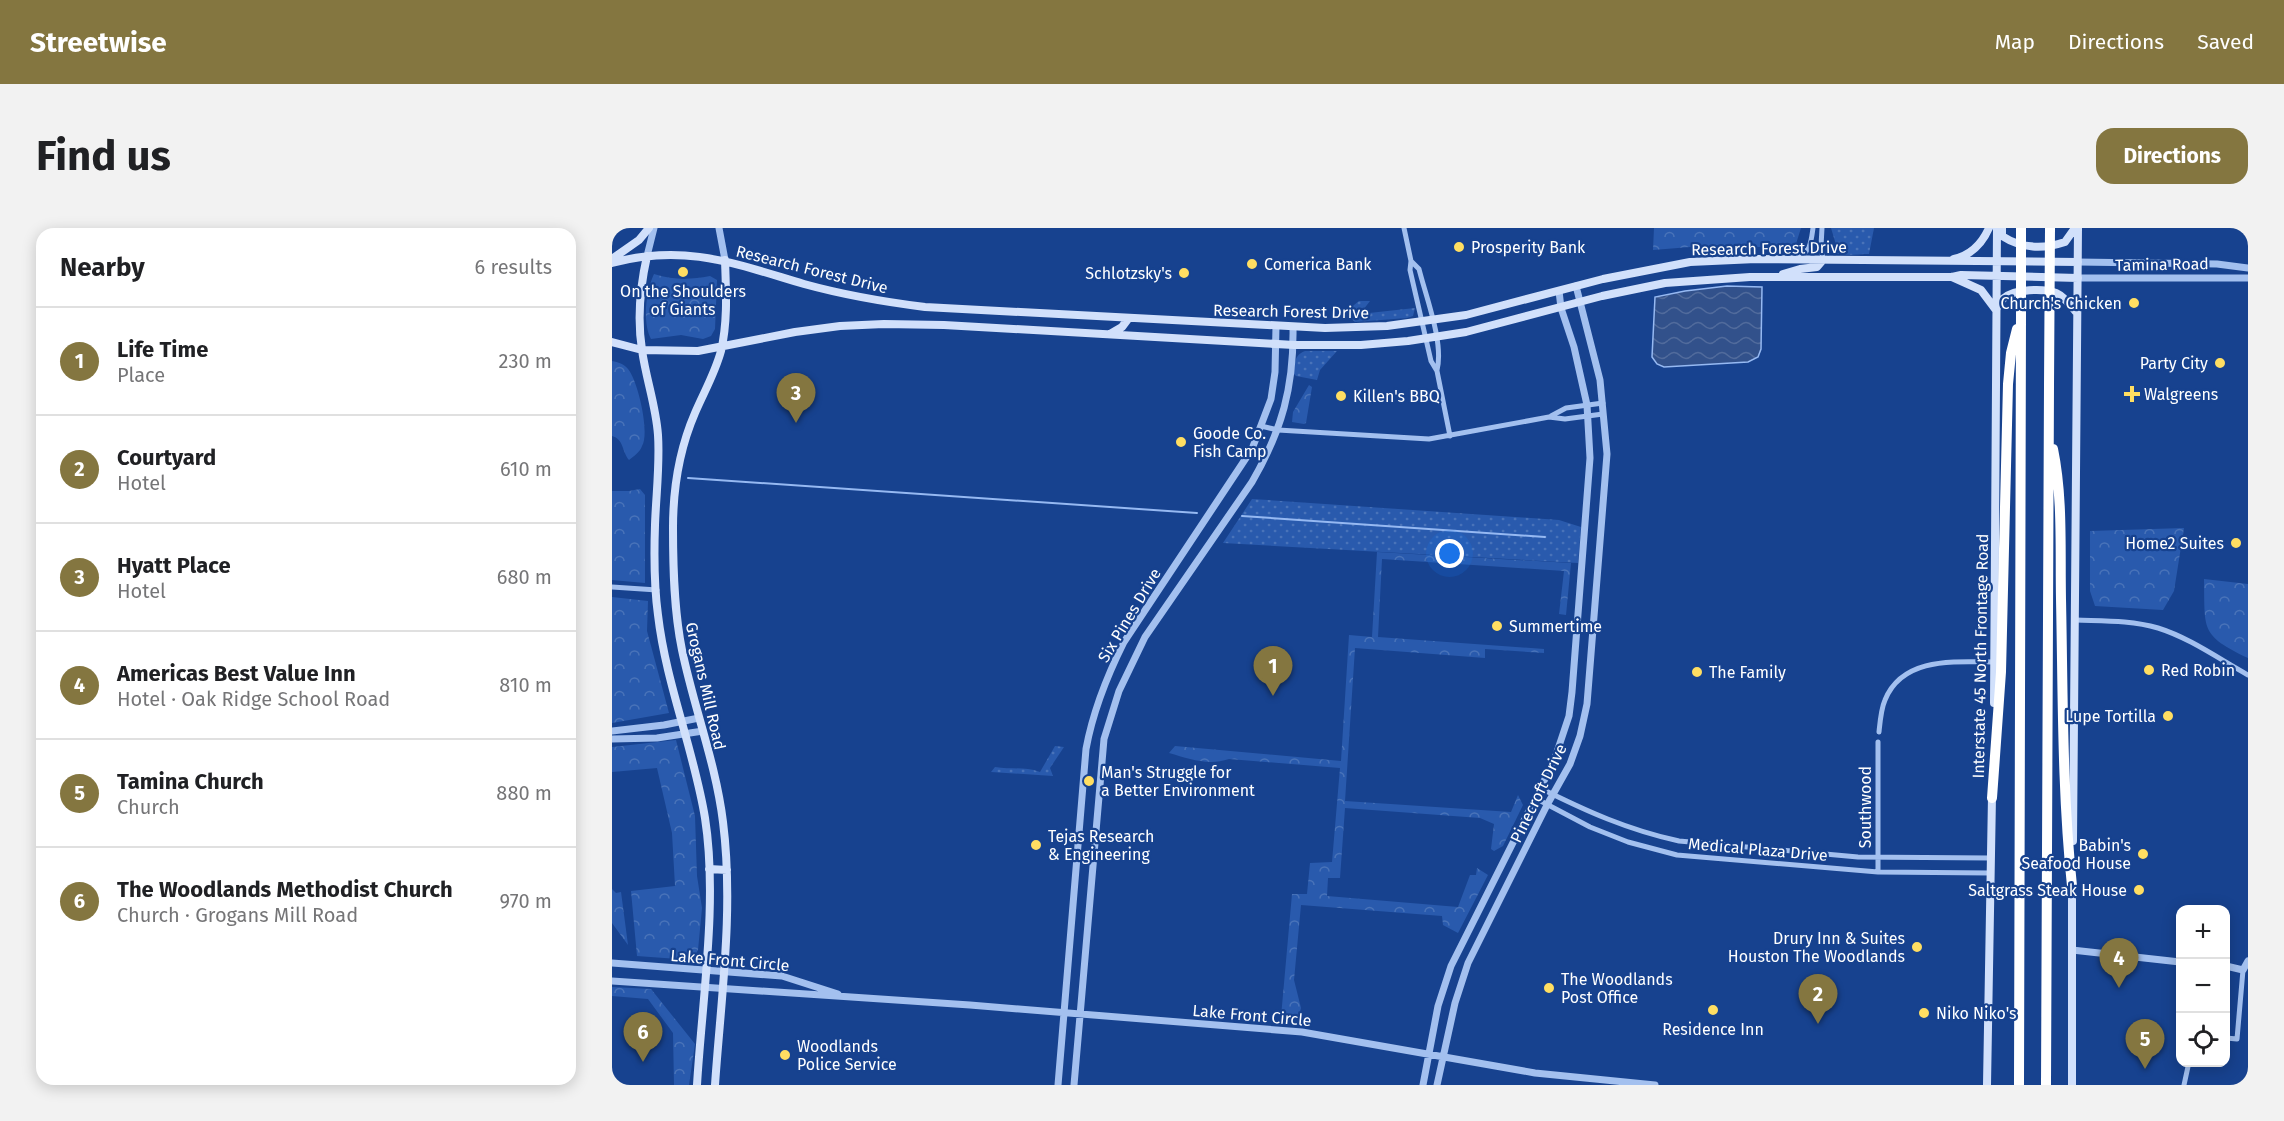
<!DOCTYPE html>
<html lang="en">
<head>
<meta charset="utf-8">
<style>
  body { margin:0; font-family:"Fira Sans",sans-serif; background:#f2f2f2; color:#202124 }
  .controls { position:absolute; right:18px; bottom:18px; display:grid; overflow:hidden; border-radius:12px; box-shadow:0 3px 15px #0003 }
  .controls button { width:54px; height:54px; display:grid; place-items:center; padding:0; border:0; border-bottom:2px solid #e0e0e0; background:#fff; color:#202124; font:30px sans-serif }
  .you { position:absolute; left:838px; top:326px; width:21px; height:21px; margin:-15px; border:4px solid #fff; border-radius:50%; background:#1a73e8; box-shadow:0 0 0 9px #1a73e833 }
  .badge { display:grid; place-items:center; width:39px; height:39px; border-radius:50%; background:#847640; color:#fff; font-size:20px; font-weight:700 }
  .pin { position:absolute; translate:-50% -50px; filter:drop-shadow(0 2px 3px #0008) }
  .pin::after { content:''; position:absolute; top:32px; width:21px; height:18px; background:inherit; clip-path:polygon(0 0,100% 0,50% 100%) }
  .list { margin:0; padding:0; list-style:none }
  h2 { display:flex; justify-content:space-between; align-items:center; height:78px; margin:0; padding:0 24px; font-size:26px }
  h2 small { font-size:20px; font-weight:400; color:#757577 }
  .list li { display:grid; grid-template-columns:39px 1fr auto; gap:18px; align-items:center; box-sizing:border-box; height:108px; padding:0 24px; border-top:2px solid #e0e0e0 }
  .list b { display:block; font-size:22px; white-space:nowrap }
  .list p { margin:0; font-size:20px; white-space:nowrap; color:#757577 }
  .list em { font-size:20px; font-style:normal; color:#757577 }
  .icon { flex:none; width:33px; height:33px; fill:none; stroke:currentColor; stroke-width:2; stroke-linecap:round; stroke-linejoin:round }
  .map { position:relative; flex:none; width:1636px; height:857px; overflow:hidden; border-radius:18px }
  header { display:flex; align-items:center; gap:36px; box-sizing:border-box; height:84px; padding:0 30px; background:#847640; color:#fff }
  header strong { font-size:28px }
  nav { display:flex; gap:33px; margin-inline-start:auto; font-size:21px }
  .intro { display:flex; align-items:center; justify-content:space-between; box-sizing:border-box; height:144px; padding:0 36px }
  h1 { margin:0; font-size:42px }
  .button { padding:15px 27px; border-radius:18px; background:#847640; color:#fff; font-size:21px; font-weight:700 }
  main { display:flex; gap:36px; padding:0 36px }
  aside { flex:1; background:#fff; border-radius:18px; box-shadow:0 3px 15px #0003 }
  .map>svg:first-child { display:block }
  .grass { fill:url(#grass-dots) }
  .forest { fill:url(#forest-crowns) }
  .water { fill:url(#water-waves); stroke:#96b9f2; stroke-width:1.5 }
  .lines { fill:none; stroke-linecap:round; stroke-linejoin:round }
  .stream { stroke:#96b9f2; stroke-width:2 }
  .minor { stroke:#a3c0ef; stroke-width:5 }
  .tertiary { stroke:#a3c0ef; stroke-width:7 }
  .secondary { stroke:#d1e0fb; stroke-width:8 }
  .motorway { stroke:#fff; stroke-width:10 }
  .motorway-bridge { stroke:#fff; stroke-width:10 }
  .poi-dot { fill:#ffde62; stroke:#17428f; stroke-width:2 }
  .labels { text-anchor:middle; stroke-width:4.5; stroke-linejoin:round; paint-order:stroke }
  .poi-label { font-size:16px; fill:#fff; stroke:#17428f; text-anchor:start }
  .street-label { font-size:16px; fill:#fff; stroke:#17428f }
</style>
</head>
<body>
<header>
<strong>Streetwise</strong>
<nav><a>Map</a><a>Directions</a><a>Saved</a></nav>
</header>
<div class="intro"><h1>Find us</h1><a class="button">Directions</a></div>
<main>
<aside>
<h2>Nearby<small>6 results</small></h2>
<ul class="list">
<li><span class="badge">1</span><div><b>Life Time</b><p>Place</p></div><em>230 m</em></li>
<li><span class="badge">2</span><div><b>Courtyard</b><p>Hotel</p></div><em>610 m</em></li>
<li><span class="badge">3</span><div><b>Hyatt Place</b><p>Hotel</p></div><em>680 m</em></li>
<li><span class="badge">4</span><div><b>Americas Best Value Inn</b><p>Hotel · Oak Ridge School Road</p></div><em>810 m</em></li>
<li><span class="badge">5</span><div><b>Tamina Church</b><p>Church</p></div><em>880 m</em></li>
<li><span class="badge">6</span><div><b>The Woodlands Methodist Church</b><p>Church · Grogans Mill Road</p></div><em>970 m</em></li>
</ul>
</aside>
<div class="map">
<svg width="1636" height="857" viewBox="0 0 1636 857">
  <defs>
    <pattern id="grass-dots" width="8" height="8" patternUnits="userSpaceOnUse" patternTransform="scale(1.5)"><rect width="8" height="8" fill="#295aad"/><path d="M2 2h.1M6 6h.1" fill="none" stroke="#4973b9" stroke-width="1.8" stroke-linecap="round"/></pattern>
    <pattern id="forest-crowns" width="20" height="18" patternUnits="userSpaceOnUse" patternTransform="scale(1.5)"><rect width="20" height="18" fill="#295aad"/><path d="M2 6a3 3 0 1 1 6 0M12 15a3 3 0 1 1 6 0" fill="none" stroke="#4973b9"/></pattern>
    <pattern id="water-waves" width="16" height="10" patternUnits="userSpaceOnUse" patternTransform="scale(1.5)"><rect width="16" height="10" fill="#32518b"/><path d="M0 5q4-4 8 0t8 0" fill="none" stroke="#516b9c"/></pattern>
  </defs>
  <rect width="100%" height="100%" fill="#17428f"/>
  <!-- grass -->
  <path class="grass" d="M 1219,0 L 1262,0 L 1257,26 C 1243,26 1225,30 1214,20 L 1225,20 Z
    M 747,73 L 758,73 L 748,86 L 803,80 L 801,88 L 795,90 L 743,94 L 737,88 L 737,81 Z
    M 693,123 L 725,123 L 708,142 L 705,152 L 684,148 L 682,146 C 683,135 682,127 693,123 Z
    M 640,271 L 947,292 L 969,299 L 966,335 L 611,315 Z
    M 443,518 L 452,519 L 438,540 L 441,548 L 379,544 L 383,539 C 399,542 413,538 428,544 Z"/>
  <!-- forest -->
  <path class="forest" d="M 1042,0 L 1189,0 L 1183,19 L 1078,19 L 1041,22 Z
    M 42,46 C 62,52 78,52 98,48 L 105,52 L 103,101 L 99,108 L 91,111 L 69,107 L 39,111 C 30,94 34,63 42,46 Z
    M 0,133 C 6,134 12,136 16,141 C 26,153 38,205 30,218 C 28,224 22,228 17,232 C 10,224 12,211 0,208 Z
    M 697,157 L 700,159 L 694,195 L 692,196 L 680,194 L 681,184 Z
    M 28,261 L 33,267 L 33,355 L 0,352 L 0,263 L 17,263 Z
    M 1572,300 L 1562,363 L 1551,382 L 1483,378 L 1478,363 L 1478,303 Z
    M 765,324 L 959,335 L 954,387 L 947,386 L 952,343 L 770,331 L 766,409 L 932,421 L 932,425 L 873,421 L 873,430 L 743,420 L 733,573 L 899,584 L 906,567 L 911,577 L 891,618 L 882,623 L 879,621 L 882,596 L 868,590 L 733,580 L 728,650 L 716,650 L 715,668 L 846,679 L 858,647 L 864,647 L 865,640 L 876,647 L 846,705 L 831,697 L 830,688 L 689,677 L 682,752 L 689,780 L 687,788 L 669,789 L 680,666 L 695,666 L 698,635 L 720,634 L 728,540 L 617,531 C 596,538 578,531 557,525 L 563,518 L 729,533 L 737,407 L 760,409 Z
    M 1592,351 L 1636,356 L 1636,430 C 1588,407 1593,402 1592,351 Z
    M 0,369 L 36,373 L 35,403 L 57,485 L 0,495 Z
    M 64,512 L 83,588 L 85,648 L 90,680 L 86,722 L 80,732 L 25,728 L 19,663 L 63,658 L 60,605 L 45,540 L 0,544 L 0,519 Z
    M 0,661 L 4,665 L 9,664 L 16,717 L 0,695 Z
    M 0,759 L 39,761 L 83,816 L 77,857 L 62,857 L 61,805 L 36,771 L 0,768 Z"/>
  <!-- water -->
  <path class="water" d="M 1115,58 L 1150,59 L 1149,121 L 1146,129 L 1136,134 L 1052,139 L 1045,136 L 1040,129 L 1043,69 L 1073,63 Z"/>
  <g class="lines">
    <!-- stream -->
    <path class="stream" d="M 76,250 L 585,285
      M 630,288 L 933,309"/>
    <!-- minor -->
    <path class="minor" d="M 792,0 L 799,33 L 798,42 L 819,133 L 825,143 L 838,208
      M 1210,0 L 1209,18 L 1211,32
      M 1184,30 C 1199,24 1199,14 1201,0
      M 799,33 L 807,41 C 814,69 832,115 825,142
      M 939,188 L 954,180 L 991,175
      M 649,198 L 666,202 L 817,211 L 937,189 L 953,191 L 991,186
      M 0,359 L 45,362
      M 1464,392 C 1491,393 1519,392 1546,400 C 1578,410 1607,431 1636,447
      M 1267,504 C 1268,494 1269,481 1273,472 C 1291,428 1344,434 1383,434
      M 1266,514 L 1266,644
      M 928,560 C 974,583 1016,602 1067,613 L 1246,629 L 1378,630
      M 923,570 L 978,599 L 1016,614 L 1065,627 L 1266,644 L 1378,645
      M 1614,810 L 1625,811 L 1631,742
      M 1572,857 L 1577,834"/>
    <!-- tertiary -->
    <path class="tertiary" d="M 107,0 L 113,32
      M 35,28 L 42,0
      M 1466,34 L 1605,36 L 1636,40
      M 1466,50 L 1636,50
      M 0,503 L 52,497 L 87,490
      M 0,511 L 45,510 L 91,503
      M 1460,722 L 1568,734
      M 0,735 L 170,748 L 226,766
      M 1614,738 L 1631,742 L 1636,733
      M 0,753 L 358,777 L 690,804 L 923,845 L 1043,857
      M 446,857 L 474,521 C 481,483 495,448 512,414 L 640,221 L 659,171 L 663,144 L 664,98
      M 462,857 L 492,511 L 507,463 L 533,409 L 640,254 C 670,202 682,159 681,99
      M 811,857 L 826,778 L 839,738 L 942,533 L 957,488 L 960,464 L 978,230 L 975,177 L 962,119 L 949,80 L 947,63
      M 825,857 L 843,775 L 856,735 L 935,577 L 958,536 L 968,508 L 975,476 L 995,226 L 988,152 L 964,58"/>
    <!-- secondary -->
    <path class="secondary" d="M 1390,0 L 1390,8 C 1410,21 1432,21 1453,14 L 1463,0
      M 35,28 C 28,59 25,90 30,122 C 34,151 44,178 46,207 C 48,237 44,267 43,297 C 42,326 42,358 46,387 C 54,456 82,522 93,590 C 106,673 90,773 85,857
      M 0,31 L 27,12 L 37,0
      M 1342,31 C 1359,27 1370,16 1377,0
      M 0,35 C 73,15 124,36 192,56 C 232,67 273,74 313,79 L 713,100 L 775,98 L 854,87 L 991,51 L 1078,34 L 1144,31 L 1466,34
      M 1171,46 L 1188,41 L 1205,39 L 1211,32
      M 1340,49 L 1369,62 L 1384,82 C 1386,78 1388,73 1392,70 C 1403,61 1431,60 1444,65 C 1453,69 1459,78 1465,85
      M 498,106 L 510,99 L 516,91
      M 0,114 L 30,122 L 86,123 L 183,104 L 228,98 L 272,96 L 332,97 L 682,117 L 749,117 L 796,113 L 854,104 L 990,68 L 1053,55 L 1138,49 L 1340,49 L 1349,47 L 1466,50
      M 1382,475 L 1385,0
      M 1461,613 L 1466,0
      M 97,641 L 115,642
      M 1460,655 L 1460,857
      M 103,857 C 109,770 122,681 111,594 C 104,536 82,480 70,422 C 62,383 61,341 61,300 C 61,261 67,222 83,185 C 92,164 103,145 109,123 C 116,93 114,62 113,32
      M 1375,857 L 1380,568"/>
    <!-- motorway -->
    <path class="motorway" d="M 1441,221 C 1451,270 1448,321 1449,371 C 1451,467 1450,562 1460,658
      M 1380,570 L 1389,444 L 1396,156 L 1399,125 L 1405,101
      M 1407,857 L 1409,86
      M 1434,857 L 1437,158"/>
    <!-- motorway-bridge -->
    <path class="motorway-bridge" d="M 1409,0 L 1409,86
      M 1437,158 L 1438,0"/>
  </g>
  <!-- markers -->
  <g class="poi-dot">
    <circle cx="847" cy="19" r="6"/>
    <circle cx="640" cy="36" r="6"/>
    <circle cx="71" cy="44" r="6"/>
    <circle cx="572" cy="45" r="6"/>
    <circle cx="1522" cy="75" r="6"/>
    <circle cx="1608" cy="135" r="6"/>
    <path d="M1517 157h6v6h6v6h-6v6h-6v-6h-6v-6h6z"/>
    <circle cx="729" cy="168" r="6"/>
    <circle cx="569" cy="214" r="6"/>
    <circle cx="1624" cy="315" r="6"/>
    <circle cx="885" cy="398" r="6"/>
    <circle cx="1537" cy="442" r="6"/>
    <circle cx="1085" cy="444" r="6"/>
    <circle cx="1556" cy="488" r="6"/>
    <circle cx="477" cy="553" r="6"/>
    <circle cx="424" cy="617" r="6"/>
    <circle cx="1531" cy="626" r="6"/>
    <circle cx="1527" cy="662" r="6"/>
    <circle cx="1305" cy="719" r="6"/>
    <circle cx="937" cy="760" r="6"/>
    <circle cx="1101" cy="782" r="6"/>
    <circle cx="1312" cy="785" r="6"/>
    <circle cx="173" cy="827" r="6"/>
  </g>
  <g class="labels">
    <!-- poi labels -->
    <g class="poi-label">
      <text x="859" y="25">Prosperity Bank</text>
      <text x="652" y="42">Comerica Bank</text>
      <text x="560" y="51" text-anchor="end">Schlotzsky's</text>
      <text x="71" y="69" text-anchor="middle">On the Shoulders<tspan x="71" dy="18">of Giants</tspan></text>
      <text x="1510" y="81" text-anchor="end">Church's Chicken</text>
      <text x="1596" y="141" text-anchor="end">Party City</text>
      <text x="1532" y="172">Walgreens</text>
      <text x="741" y="174">Killen's BBQ</text>
      <text x="581" y="211">Goode Co.<tspan x="581" dy="18">Fish Camp</tspan></text>
      <text x="1612" y="321" text-anchor="end">Home2 Suites</text>
      <text x="897" y="404">Summertime</text>
      <text x="1549" y="448">Red Robin</text>
      <text x="1097" y="450">The Family</text>
      <text x="1544" y="494" text-anchor="end">Lupe Tortilla</text>
      <text x="489" y="550">Man's Struggle for<tspan x="489" dy="18">a Better Environment</tspan></text>
      <text x="436" y="614">Tejas Research<tspan x="436" dy="18">&amp; Engineering</tspan></text>
      <text x="1519" y="623" text-anchor="end">Babin's<tspan x="1519" dy="18">Seafood House</tspan></text>
      <text x="1515" y="668" text-anchor="end">Saltgrass Steak House</text>
      <text x="1293" y="716" text-anchor="end">Drury Inn &amp; Suites<tspan x="1293" dy="18">Houston The Woodlands</tspan></text>
      <text x="949" y="757">The Woodlands<tspan x="949" dy="18">Post Office</tspan></text>
      <text x="1324" y="791">Niko Niko's</text>
      <text x="1101" y="807" text-anchor="middle">Residence Inn</text>
      <text x="185" y="824">Woodlands<tspan x="185" dy="18">Police Service</tspan></text>
    </g>
    <!-- street labels -->
    <g class="street-label">
      <text transform="translate(1157 20) rotate(-1)" y="6">Research Forest Drive</text>
      <text transform="translate(1550 36) rotate(-1)" y="6">Tamina Road</text>
      <text transform="translate(200 41) rotate(14)" y="6">Research Forest Drive</text>
      <text transform="translate(679 83) rotate(1)" y="6">Research Forest Drive</text>
      <text transform="translate(517 387) rotate(-59)" y="6">Six Pines Drive</text>
      <text transform="translate(1368 428) rotate(-89)" y="6">Interstate 45 North Frontage Road</text>
      <text transform="translate(94 458) rotate(77)" y="6">Grogans Mill Road</text>
      <text transform="translate(926 565) rotate(-64)" y="6">Pinecroft Drive</text>
      <text transform="translate(1253 579) rotate(-90)" y="6">Southwood</text>
      <text transform="translate(1146 621) rotate(5)" y="6">Medical Plaza Drive</text>
      <text transform="translate(118 732) rotate(5)" y="6">Lake Front Circle</text>
      <text transform="translate(640 787) rotate(5)" y="6">Lake Front Circle</text>
    </g>
  </g>
</svg>
<div class="controls">
<button>+</button>
<button>−</button>
<button><svg class="icon" aria-label="locate" viewBox="0 0 24 24"><circle cx="12" cy="12" r="6"/><path d="M12 2v4M12 18v4M2 12h4M18 12h4"/></svg></button>
</div>
<div class="you"></div>
<div class="pin badge" style="left:661px;top:468px">1</div>
<div class="pin badge" style="left:1206px;top:796px">2</div>
<div class="pin badge" style="left:184px;top:195px">3</div>
<div class="pin badge" style="left:1507px;top:760px">4</div>
<div class="pin badge" style="left:1533px;top:841px">5</div>
<div class="pin badge" style="left:31px;top:834px">6</div>
</div>
</main>
</body>
</html>
